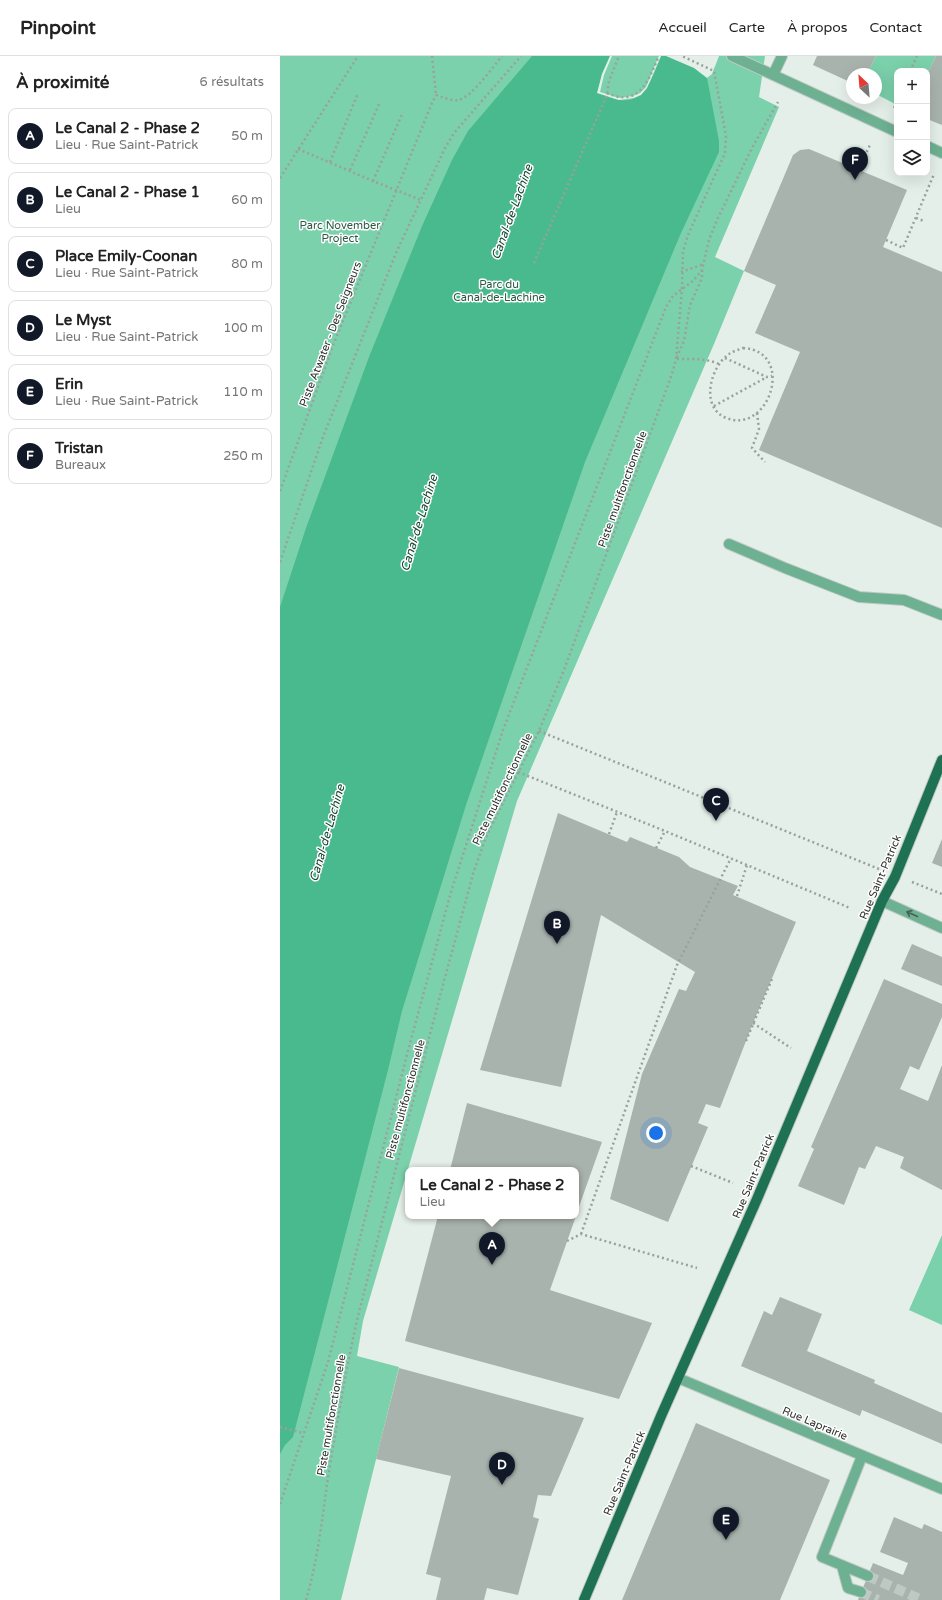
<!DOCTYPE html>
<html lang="fr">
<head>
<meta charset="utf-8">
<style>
  body { margin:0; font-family:"Varela Round",sans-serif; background:#f2f2f2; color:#222 }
  .controls { position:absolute; right:12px; top:12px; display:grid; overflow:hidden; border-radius:8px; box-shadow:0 4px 16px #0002 }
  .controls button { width:36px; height:36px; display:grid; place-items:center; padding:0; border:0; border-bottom:1px solid #e0e0e0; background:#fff; color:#222; font:20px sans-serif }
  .compass { position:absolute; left:566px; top:12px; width:36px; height:36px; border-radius:50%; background:#fff; box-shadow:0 4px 16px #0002; rotate:334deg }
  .you { position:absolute; left:376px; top:1077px; width:14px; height:14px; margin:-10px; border:3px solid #fff; border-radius:50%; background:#1a73e8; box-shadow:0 0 0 6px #1a73e833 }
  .badge { display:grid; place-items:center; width:26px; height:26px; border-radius:50%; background:#111827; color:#fff; font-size:13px; font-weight:700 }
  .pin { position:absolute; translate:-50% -33px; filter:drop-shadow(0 1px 2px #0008) }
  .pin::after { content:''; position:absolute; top:21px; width:14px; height:12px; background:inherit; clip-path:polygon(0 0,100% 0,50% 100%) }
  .popup { position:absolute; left:125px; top:1111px; width:174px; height:52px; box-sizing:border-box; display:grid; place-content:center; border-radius:8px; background:#fff; filter:drop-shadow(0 1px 3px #0005); font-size:13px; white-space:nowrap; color:#767676 }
  .popup b { font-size:15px; color:#222 }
  .popup::after { content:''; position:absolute; left:50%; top:100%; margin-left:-8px; border:8px solid transparent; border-top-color:#fff }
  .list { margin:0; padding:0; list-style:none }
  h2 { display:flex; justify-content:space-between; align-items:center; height:52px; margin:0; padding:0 16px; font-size:17px }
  h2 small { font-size:13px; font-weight:400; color:#767676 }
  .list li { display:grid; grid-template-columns:26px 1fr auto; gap:12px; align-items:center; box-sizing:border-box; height:56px; margin:0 8px 8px; padding:0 8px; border:1px solid #e0e0e0; border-radius:8px }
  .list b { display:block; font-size:15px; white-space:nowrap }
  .list p { margin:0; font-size:13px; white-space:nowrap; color:#767676 }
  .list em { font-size:13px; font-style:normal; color:#767676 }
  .icon { flex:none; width:22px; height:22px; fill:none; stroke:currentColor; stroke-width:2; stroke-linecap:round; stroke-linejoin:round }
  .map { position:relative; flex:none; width:662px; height:1544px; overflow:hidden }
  header { display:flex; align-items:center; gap:24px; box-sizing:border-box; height:56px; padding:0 20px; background:#fff; border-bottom:1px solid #e0e0e0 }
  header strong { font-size:19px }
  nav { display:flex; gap:22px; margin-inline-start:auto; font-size:14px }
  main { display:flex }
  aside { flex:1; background:#fff }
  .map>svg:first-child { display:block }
  .green { fill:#7bd1ab }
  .water { fill:#49ba8d }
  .pier { fill:#e4efe9 }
  .building { fill:#a9b3ae }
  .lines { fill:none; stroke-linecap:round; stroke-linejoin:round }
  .minor-tunnel { stroke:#bfc9c4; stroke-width:10; stroke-dasharray:10 5; stroke-linecap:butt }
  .minor-casing { stroke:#bfc9c4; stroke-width:12 }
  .major-casing { stroke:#bfc9c4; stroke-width:12 }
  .path { stroke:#99a19d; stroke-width:2.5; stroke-dasharray:2 3; stroke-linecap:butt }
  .minor { stroke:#6db092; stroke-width:10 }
  .major { stroke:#1e7152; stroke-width:10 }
  .oneway { stroke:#466356 }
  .labels { text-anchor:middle; stroke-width:3; stroke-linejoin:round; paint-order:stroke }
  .park-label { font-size:11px; fill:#2a5844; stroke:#fff }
  .street-label { font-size:11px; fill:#2c302e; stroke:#fff }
  .water-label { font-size:12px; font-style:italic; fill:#134230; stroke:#fff }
</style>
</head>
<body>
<header>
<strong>Pinpoint</strong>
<nav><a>Accueil</a><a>Carte</a><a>À propos</a><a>Contact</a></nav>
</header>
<main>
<aside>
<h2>À proximité<small>6 résultats</small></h2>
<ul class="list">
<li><span class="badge">A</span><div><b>Le Canal 2 - Phase 2</b><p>Lieu · Rue Saint-Patrick</p></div><em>50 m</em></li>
<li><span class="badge">B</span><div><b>Le Canal 2 - Phase 1</b><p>Lieu</p></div><em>60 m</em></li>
<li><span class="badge">C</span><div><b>Place Emily-Coonan</b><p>Lieu · Rue Saint-Patrick</p></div><em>80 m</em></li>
<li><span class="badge">D</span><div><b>Le Myst</b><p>Lieu · Rue Saint-Patrick</p></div><em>100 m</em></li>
<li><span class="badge">E</span><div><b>Erin</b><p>Lieu · Rue Saint-Patrick</p></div><em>110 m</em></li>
<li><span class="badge">F</span><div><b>Tristan</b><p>Bureaux</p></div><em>250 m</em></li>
</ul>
</aside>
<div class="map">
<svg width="662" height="1544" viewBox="0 0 662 1544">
  <rect width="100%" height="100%" fill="#e4efe9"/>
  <!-- green -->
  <path class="green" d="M 0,0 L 485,0 L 479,41 L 499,51 L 435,201 L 464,215 L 434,288 L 237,745 L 83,1265 L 77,1300 L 119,1311 L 61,1544 L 0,1544 Z
    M 596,0 L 656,0 L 647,19 L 647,15 L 617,15 L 617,49 L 596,38 L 596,18 L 587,18 Z
    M 662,1179 L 662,1269 L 629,1254 Z"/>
  <!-- water -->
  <path class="water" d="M 252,0 L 330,0 L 322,18 L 318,37 C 325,39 332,43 339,44 C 366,48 373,19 381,0 L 437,0 L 427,22 L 439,85 L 439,96 L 401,177 L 305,406 L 186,749 L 122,955 L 108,1014 L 13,1381 L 5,1389 L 0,1398 L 0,551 L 26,472 L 89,301 L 142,170 L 172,104 L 188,75 Z"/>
  <!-- pier -->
  <path class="pier" d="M 330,0 L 332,0 L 324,19 L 320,36 L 339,42 L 353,40 L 360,37 L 366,31 L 379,0 L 381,0 L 367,32 L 361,39 L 354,42 L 339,44 L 317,37 L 322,18 Z
    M 386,0 L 439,0 L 432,18 L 427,22 L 414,12 Z"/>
  <!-- building -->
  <path class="building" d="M 537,0 L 596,0 L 587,18 L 572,18 L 572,27 L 533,9 Z
    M 656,0 L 662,0 L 662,69 L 647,63 L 647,19 Z
    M 529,93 L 627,134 L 603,191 L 662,216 L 662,472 L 479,394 L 520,296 L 475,277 L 496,229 L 464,215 L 513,99 L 520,94 Z
    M 278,757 L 347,786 L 350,781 L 399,801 L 410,811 L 458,830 L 453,839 L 516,866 L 473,967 L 440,1052 L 426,1048 L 418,1067 L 428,1071 L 388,1166 L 330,1143 L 362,1018 L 399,933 L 406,935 L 415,916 L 321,859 L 281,1031 L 200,1014 Z
    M 662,783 L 662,811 L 652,807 Z
    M 632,888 L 662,901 L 662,930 L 621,913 Z
    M 604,923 L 662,948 L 662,961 L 639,1014 L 630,1010 L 620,1033 L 648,1045 L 662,1009 L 662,1134 L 620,1112 L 624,1101 L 596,1090 L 585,1113 L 579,1111 L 564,1149 L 518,1130 L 534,1093 L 531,1091 Z
    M 187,1047 L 322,1086 L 296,1159 L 296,1114 L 170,1114 Z
    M 158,1160 L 296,1160 L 270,1234 L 372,1267 L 339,1343 L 125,1285 Z
    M 500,1241 L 542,1258 L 527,1295 L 595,1324 L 594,1327 L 662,1357 L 662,1388 L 582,1354 L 580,1360 L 461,1310 L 484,1255 L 492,1259 Z
    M 119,1312 L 304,1362 L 271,1440 L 258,1439 L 253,1461 L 259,1463 L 238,1539 L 207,1532 L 204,1544 L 156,1544 L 161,1522 L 146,1518 L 171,1420 L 96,1403 Z
    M 416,1367 L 550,1424 L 500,1544 L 342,1544 Z
    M 614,1461 L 642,1473 L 644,1468 L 662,1476 L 662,1544 L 578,1544 L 593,1507 L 623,1519 L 628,1507 L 600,1496 Z"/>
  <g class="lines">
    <!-- minor-tunnel -->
    <path class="minor-tunnel" d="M 588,1520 L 642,1544
      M 581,1536 L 598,1544"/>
    <!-- minor casing -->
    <g class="minor-casing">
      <path id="minor" d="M 452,0 L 617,76
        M 493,19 L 502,0
        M 647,90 L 662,97
        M 449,488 L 505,512 L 579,541 L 624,544 L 662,559
        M 602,845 L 662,872
        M 398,1322 L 662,1433
        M 582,1400 L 542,1501 L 588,1520
        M 562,1510 L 568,1532 L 581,1536"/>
    </g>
    <!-- major casing -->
    <g class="major-casing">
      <path id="major" d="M 304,1544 L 381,1360 L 477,1143 L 602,845 L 615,821 L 662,704"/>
    </g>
    <!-- path -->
    <path class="path" d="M 152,0 L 156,39
      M 630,15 L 637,0
      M 327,37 C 360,52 368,24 379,0
      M 156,39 C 162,41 171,45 178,44 C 191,42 213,11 222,0
      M 614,52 L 617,45
      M 18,93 L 93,125 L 141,144
      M 50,106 L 78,37
      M 70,114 L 100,46
      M 578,114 L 590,89
      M 0,122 L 78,0
      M 93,125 L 123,56
      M 636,162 L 644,165
      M 606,184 L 623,192 L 654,118
      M 254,207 L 327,39 L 329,25 L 339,0
      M 422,214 L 422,222 L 410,249 L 404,285 L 396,303 C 410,303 426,302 439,308
      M 401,216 L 424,208
      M 463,292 C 517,295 489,382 444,361 C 420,349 431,310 449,298 C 453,295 458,294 463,292 Z
      M 445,302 L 487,321 L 492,320
      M 434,350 L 487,321
      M 477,357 L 479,373 L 472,392 L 485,406
      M 0,435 L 54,287 L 152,47 L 156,39
      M 0,506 L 43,381 L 116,197 L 165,92 L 174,77 L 241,0
      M 259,675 L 599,813
      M 238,716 L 385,775 L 570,852
      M 329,778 L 337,756
      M 376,792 L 385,775
      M 632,826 L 662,838
      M 457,840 L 467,809
      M 473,967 L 511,992
      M 466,985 L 492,923
      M 411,1110 L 453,1127
      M 301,1178 L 397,909 L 451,802
      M 287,1185 L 301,1178 L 417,1212
      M 0,1371 L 23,1377
      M 0,1448 L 48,1306 L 129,991 L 171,836 L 223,674 L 386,251 L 393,240 L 414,224 L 422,214 L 429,184 L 437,164 L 472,92 L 498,46
      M 26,1544 C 37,1507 42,1466 47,1428 C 56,1373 65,1318 77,1264 L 156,955 L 193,818 L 206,781 L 259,675 L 284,614 L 392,318 L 396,303 L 402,233 L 403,196 L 408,179 L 445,97 L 446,80 L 434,15 L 402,0"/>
    <!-- minor -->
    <use href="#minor" class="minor"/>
    <!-- major -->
    <use href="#major" class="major"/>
  </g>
  <!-- one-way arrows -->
  <defs><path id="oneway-shaft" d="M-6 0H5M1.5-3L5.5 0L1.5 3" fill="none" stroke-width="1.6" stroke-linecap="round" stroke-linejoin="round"/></defs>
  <use class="oneway" href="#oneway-shaft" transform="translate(632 858) rotate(-156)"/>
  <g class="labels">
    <!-- park labels -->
    <g class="park-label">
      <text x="60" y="173">Parc November<tspan x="60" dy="13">Project</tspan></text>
      <text x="219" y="232">Parc du<tspan x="219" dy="13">Canal-de-Lachine</tspan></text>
    </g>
    <!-- street labels -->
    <g class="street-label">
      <text transform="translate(50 278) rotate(-69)" y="4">Piste Atwater - Des Seigneurs</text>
      <text transform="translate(342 433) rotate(-70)" y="4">Piste multifonctionnelle</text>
      <text transform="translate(222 733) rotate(-64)" y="4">Piste multifonctionnelle</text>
      <text transform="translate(600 821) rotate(-67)" y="4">Rue Saint-Patrick</text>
      <text transform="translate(125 1043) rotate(-75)" y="4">Piste multifonctionnelle</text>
      <text transform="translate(473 1120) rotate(-67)" y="4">Rue Saint-Patrick</text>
      <text transform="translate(51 1359) rotate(-80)" y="4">Piste multifonctionnelle</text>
      <text transform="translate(535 1367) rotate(23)" y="4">Rue Laprairie</text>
      <text transform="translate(344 1417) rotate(-67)" y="4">Rue Saint-Patrick</text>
    </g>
    <!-- water labels -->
    <g class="water-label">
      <text transform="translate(232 156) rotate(-70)" y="4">Canal-de-Lachine</text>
      <text transform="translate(139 467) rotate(-73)" y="4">Canal-de-Lachine</text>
      <text transform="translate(47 777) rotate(-74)" y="4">Canal-de-Lachine</text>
    </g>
  </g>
</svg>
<div class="controls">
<button>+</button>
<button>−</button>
<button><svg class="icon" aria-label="layers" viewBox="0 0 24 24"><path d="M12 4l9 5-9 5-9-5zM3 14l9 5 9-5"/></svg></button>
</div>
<svg class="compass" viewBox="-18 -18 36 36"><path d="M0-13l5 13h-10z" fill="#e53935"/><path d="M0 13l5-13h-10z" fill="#767676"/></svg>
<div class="you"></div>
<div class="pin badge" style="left:212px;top:1209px">A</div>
<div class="popup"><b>Le Canal 2 - Phase 2</b>Lieu</div>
<div class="pin badge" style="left:277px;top:888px">B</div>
<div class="pin badge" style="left:436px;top:765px">C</div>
<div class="pin badge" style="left:222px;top:1429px">D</div>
<div class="pin badge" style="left:446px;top:1484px">E</div>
<div class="pin badge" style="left:575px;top:124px">F</div>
</div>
</main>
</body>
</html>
